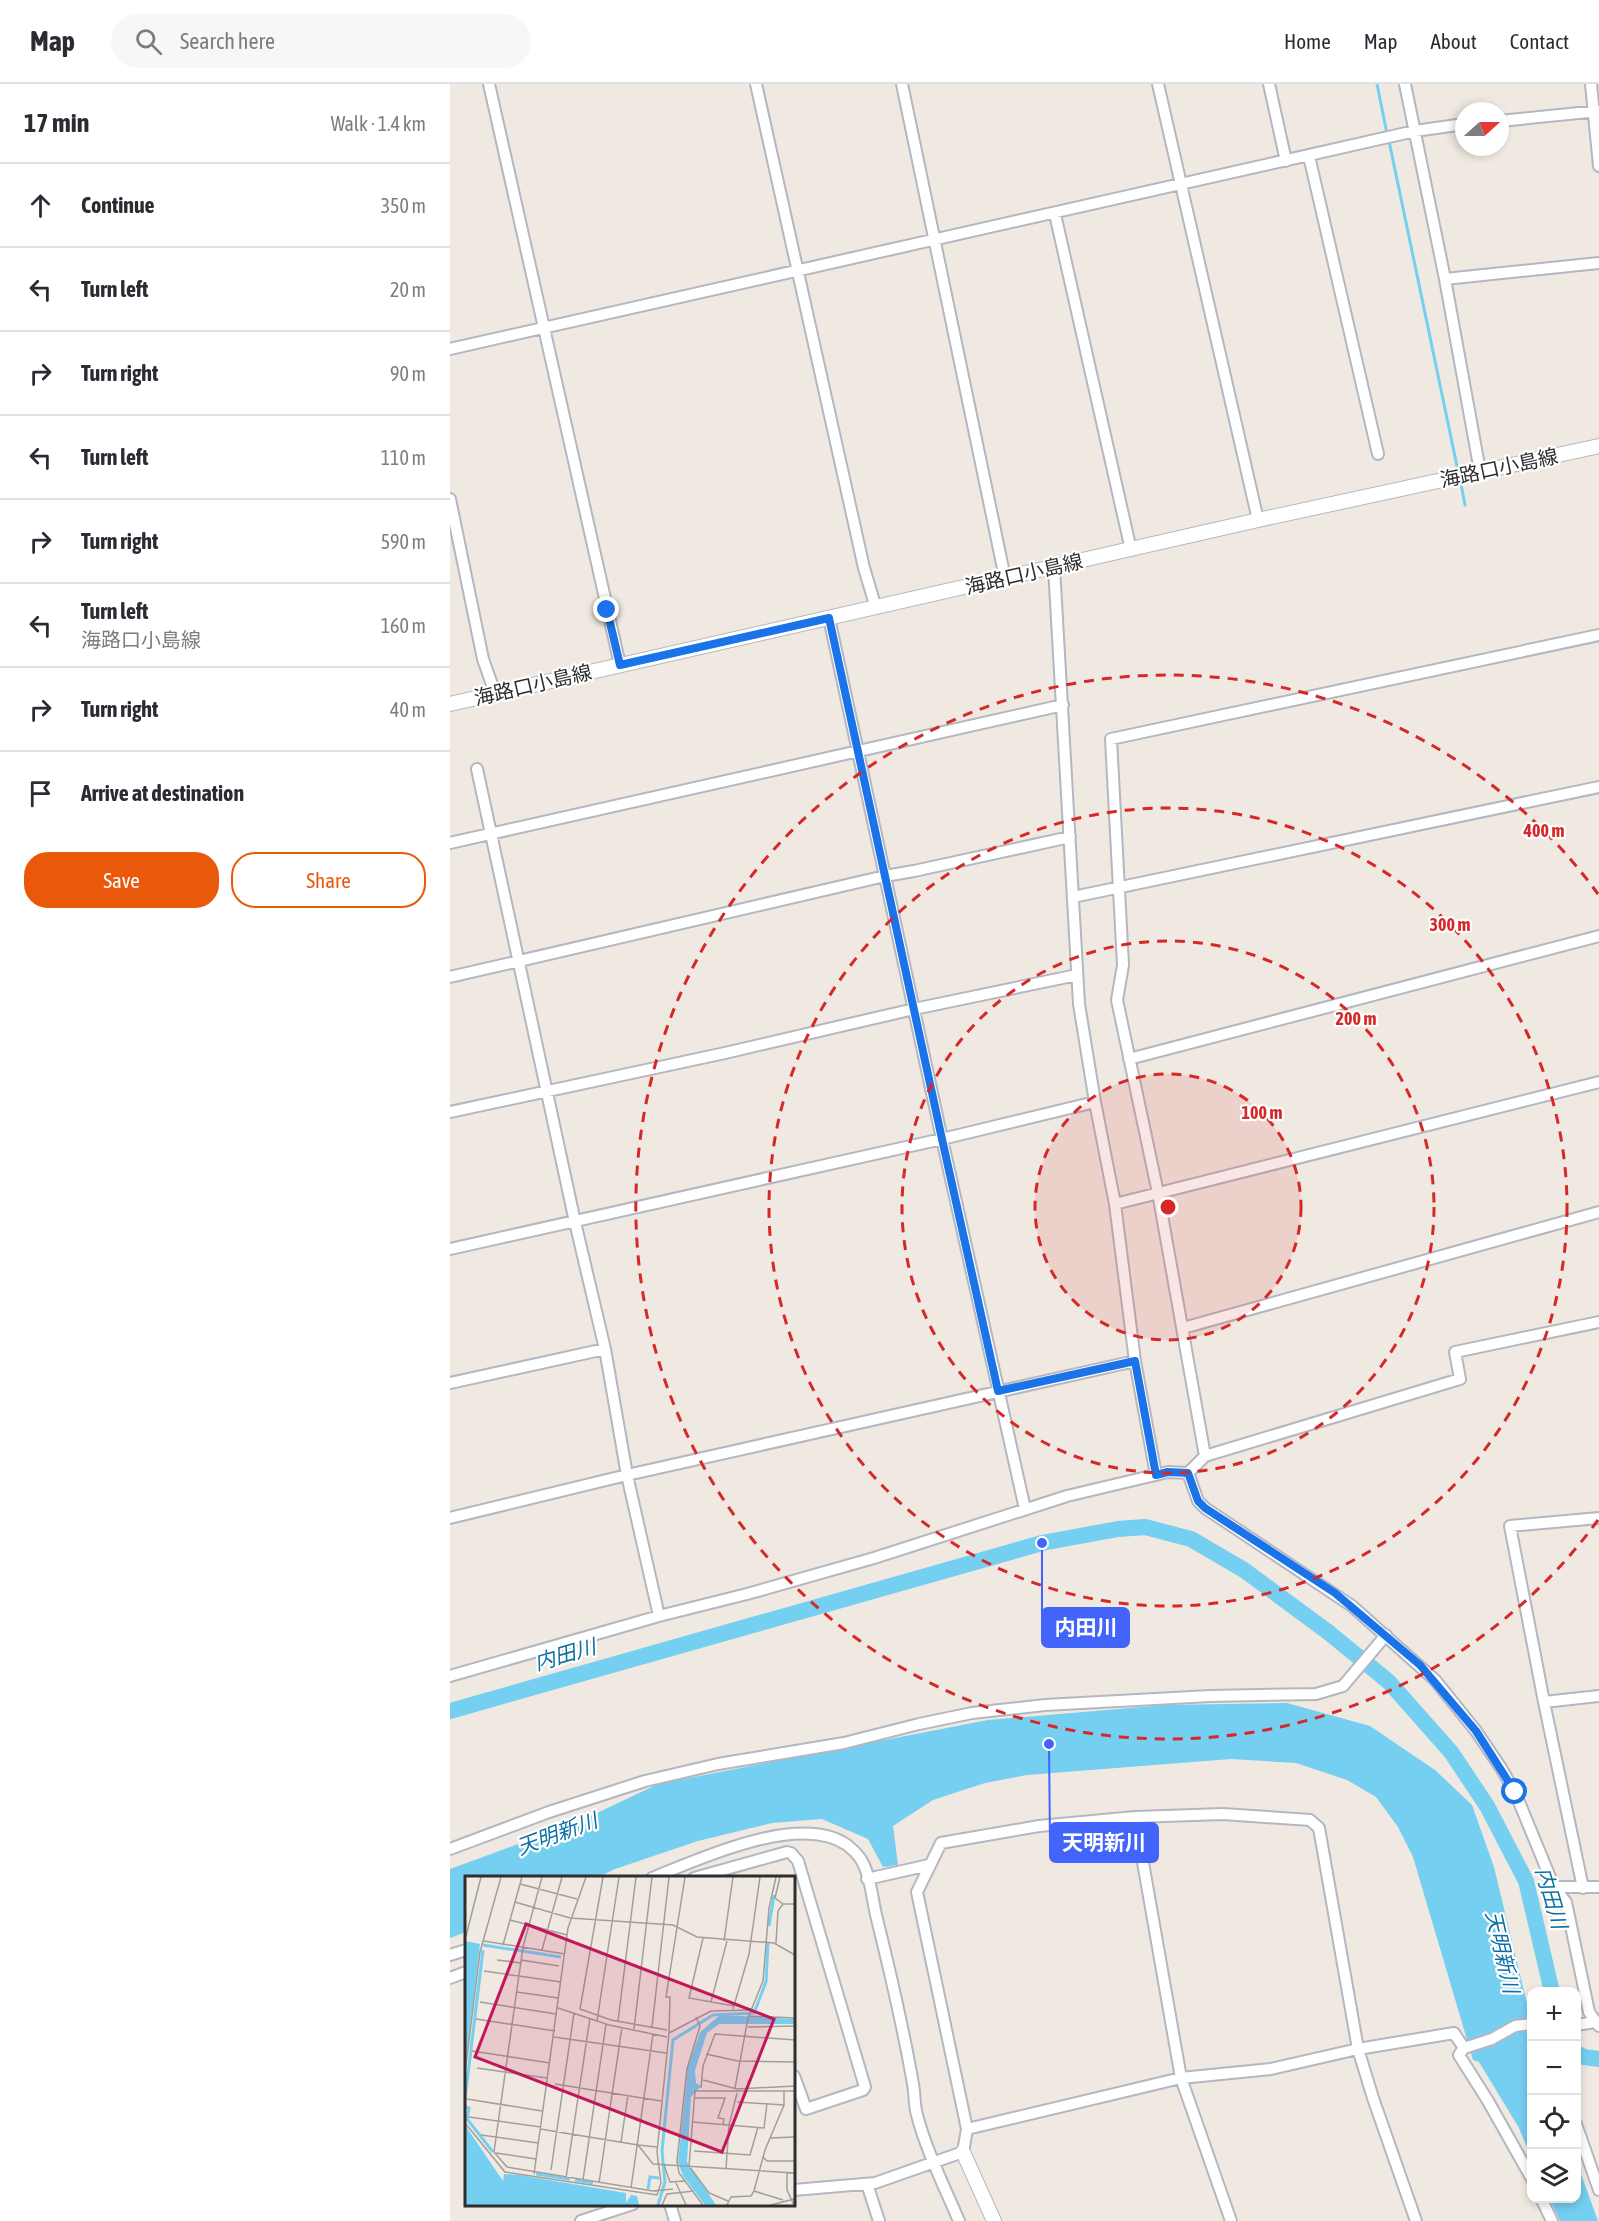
<!DOCTYPE html>
<html lang="en">
<head>
<meta charset="utf-8">
<style>
  body { margin:0; font-family:"Asap Condensed","Noto Sans JP",sans-serif; background:#f7f7f7; color:#2b2b33 }
  .controls { position:absolute; right:18px; bottom:18px; display:grid; overflow:hidden; border-radius:12px; box-shadow:0 3px 9px #0003 }
  .controls button { width:54px; height:54px; display:grid; place-items:center; padding:0; border:0; border-bottom:2px solid #e1e1e2; background:#fff; color:#2b2b33; font:30px sans-serif }
  .compass { position:absolute; left:1005px; top:18px; width:54px; height:54px; border-radius:50%; background:#fff; box-shadow:0 3px 9px #0003; rotate:69deg }
  .stop { position:absolute; width:18px; height:18px; margin:-14px; border:4px solid #1a73e8; border-radius:50%; background:#fff }
  .stop.end { background:#1a73e8; border-color:#fff; box-shadow:0 2px 6px #0008 }
  .list { margin:0; padding:0; list-style:none }
  h2 { display:flex; justify-content:space-between; align-items:center; height:78px; margin:0; padding:0 24px; font-size:26px }
  h2 small { font-size:20px; font-weight:400; color:#7c7c81 }
  .list li { display:grid; grid-template-columns:39px 1fr auto; gap:18px; align-items:center; box-sizing:border-box; height:84px; padding:0 24px; border-top:2px solid #e1e1e2 }
  .list b { display:block; font-size:22px; white-space:nowrap }
  .list p { margin:0; font-size:20px; white-space:nowrap; color:#7c7c81 }
  .list em { font-size:20px; font-style:normal; color:#7c7c81 }
  .actions { display:flex; gap:12px; padding:18px 24px }
  .actions a { flex:1; padding:14px 0; border:2px solid #ea580c; border-radius:24px; text-align:center; font-size:21px; color:#ea580c }
  .actions .main { background:#ea580c; color:#fff }
  .icon { flex:none; width:33px; height:33px; fill:none; stroke:currentColor; stroke-width:2; stroke-linecap:round; stroke-linejoin:round }
  .map { position:relative; flex:none; width:1149px; height:2137px; overflow:hidden }
  header { display:flex; align-items:center; gap:36px; box-sizing:border-box; height:84px; padding:0 30px; background:#fff; border-bottom:2px solid #e1e1e2 }
  header strong { font-size:28px }
  nav { display:flex; gap:33px; margin-inline-start:auto; font-size:21px }
  .search { width:420px; height:54px; background:#f7f7f7; display:flex; align-items:center; gap:15px; box-sizing:border-box; padding:0 21px; border-radius:33px; color:#7c7c81; font-size:22px }
  main { display:flex }
  aside { flex:1; background:#fff }
  .map>svg:first-child { display:block }
  .water { fill:#75cff0 }
  .lines { fill:none; stroke-linecap:round; stroke-linejoin:round }
  .stream { stroke:#75cff0; stroke-width:3 }
  .river { stroke:#75cff0; stroke-width:16 }
  .street-casing { stroke:#b4b7c1; stroke-width:14 }
  .secondary-casing { stroke:#b4b7c1; stroke-width:16 }
  .street { stroke:#fff; stroke-width:10 }
  .secondary { stroke:#fff; stroke-width:14 }
  .route { stroke:#1a73e8; stroke-width:8 }
  .ring { fill:none; stroke:#d62828; stroke-width:3; stroke-dasharray:10 8 }
  .labels { text-anchor:middle; stroke-width:4.5; stroke-linejoin:round; paint-order:stroke }
  .street-label { font-size:20px; fill:#2e2e2e; stroke:#fff }
  .water-label { font-size:21px; font-style:italic; fill:#0d6fa3; stroke:#fff }
  .inset-river { fill:none; stroke:#75cff0; stroke-width:3 }
  .inset-road { fill:none; stroke:#a29e99; stroke-width:1.5 }
  .view { fill:#c2185b; fill-opacity:0.15; stroke:#c2185b; stroke-width:3 }
  .inset-edge { fill:none; stroke:#2e2e2e; stroke-width:3 }
  .centre { fill:#d62828; stroke:#fff; stroke-width:3 }
  .ring-label { font-size:18px; text-anchor:middle; font-weight:bold; fill:#d62828; stroke:#fff; stroke-width:4.5; stroke-linejoin:round; paint-order:stroke }
  .leader { fill:none; stroke:#4264fb; stroke-width:2 }
  .callout-dot { fill:#4264fb; stroke:#fff; stroke-width:2 }
  .callout { fill:#4264fb; stroke:#4264fb; stroke-width:2 }
  .callout-label { font-size:21px; text-anchor:middle; font-weight:bold; fill:#fff }
</style>
</head>
<body>
<header>
<strong>Map</strong>
<div class="search"><svg class="icon" aria-label="search" viewBox="0 0 24 24"><circle cx="10" cy="10" r="6"/><path d="M15 15l6 6"/></svg>Search here</div>
<nav><a>Home</a><a>Map</a><a>About</a><a>Contact</a></nav>
</header>
<main>
<aside>
<h2>17 min<small>Walk · 1.4 km</small></h2>
<ul class="list">
<li><svg class="icon" aria-label="ahead" viewBox="0 0 24 24"><path d="M12 20V5M6 11l6-6 6 6"/></svg><div><b>Continue</b></div><em>350 m</em></li>
<li><svg class="icon" aria-label="left" viewBox="0 0 24 24"><path d="M17 20v-9H6M10 6l-5 5 5 5"/></svg><div><b>Turn left</b></div><em>20 m</em></li>
<li><svg class="icon" aria-label="right" viewBox="0 0 24 24"><path d="M7 20v-9h11M14 6l5 5-5 5"/></svg><div><b>Turn right</b></div><em>90 m</em></li>
<li><svg class="icon" aria-label="left" viewBox="0 0 24 24"><path d="M17 20v-9H6M10 6l-5 5 5 5"/></svg><div><b>Turn left</b></div><em>110 m</em></li>
<li><svg class="icon" aria-label="right" viewBox="0 0 24 24"><path d="M7 20v-9h11M14 6l5 5-5 5"/></svg><div><b>Turn right</b></div><em>590 m</em></li>
<li><svg class="icon" aria-label="left" viewBox="0 0 24 24"><path d="M17 20v-9H6M10 6l-5 5 5 5"/></svg><div><b>Turn left</b><p>海路口小島線</p></div><em>160 m</em></li>
<li><svg class="icon" aria-label="right" viewBox="0 0 24 24"><path d="M7 20v-9h11M14 6l5 5-5 5"/></svg><div><b>Turn right</b></div><em>40 m</em></li>
<li><svg class="icon" aria-label="arrive" viewBox="0 0 24 24"><path d="M6 21V4h12l-3 4 3 4H6"/></svg><div><b>Arrive at destination</b></div></li>
</ul>
<div class="actions"><a class="main">Save</a><a>Share</a></div>
</aside>
<div class="map">
<svg width="1149" height="2137" viewBox="0 0 1149 2137">
  <rect width="100%" height="100%" fill="#efe9e1"/>
  <!-- water -->
  <path class="water" d="M 837,1619 L 920,1642 L 985,1686 L 1022,1721 L 1044,1783 L 1081,1936 L 1081,2073 L 1069,2044 L 1029,1978 L 1023,1976 L 963,1773 L 948,1743 L 926,1713 L 897,1696 L 846,1679 L 781,1675 L 577,1691 L 535,1699 L 483,1716 L 443,1742 L 448,1781 L 433,1783 L 418,1755 L 372,1735 L 322,1739 L 248,1757 L 165,1785 L 149,1793 L 16,1794 L 16,1848 L 0,1854 L 0,1785 L 126,1739 L 208,1700 L 538,1636 L 715,1621 Z
    M 1127,2079 L 1148,2137 L 1110,2137 L 1100,2115 L 1126,2114 Z"/>
  <g class="lines">
    <!-- stream -->
    <path class="stream" d="M 927,0 L 937,50
      M 939,57 L 1008,387
      M 1011,400 L 1015,421"/>
    <!-- river -->
    <path class="river" d="M 0,1627 L 592,1459 L 668,1445 L 695,1443 L 741,1455 L 794,1486 L 878,1548 L 939,1598 L 1001,1668 L 1037,1722 L 1076,1797 L 1102,1908
      M 1126,1969 L 1134,1973 L 1149,1975"/>
    <!-- street casing -->
    <g class="street-casing">
      <path id="street" d="M 39,0 L 170,581
        M 306,0 L 414,484 L 426,524
        M 452,0 L 555,494
        M 708,0 L 808,436
        M 819,0 L 836,77
        M 955,0 L 995,195 L 1030,387
        M 1141,0 L 1149,82
        M 1050,37 L 1149,27
        M 859,72 L 928,370
        M 605,130 L 681,466
        M 995,195 L 1149,179
        M 0,265 L 965,47 L 1014,40
        M 0,415 L 33,575 L 45,609
        M 604,483 L 629,920 L 645,1018 L 665,1120 L 685,1277 L 706,1391
        M 379,534 L 492,1055 L 575,1425
        M 27,685 L 125,1138 L 155,1265 L 177,1391 L 209,1532
        M 0,759 L 613,621
        M 623,813 L 1149,703
        M 0,893 L 435,792 L 464,787 L 620,753
        M 679,975 L 1149,852
        M 0,1028 L 275,969 L 464,925 L 627,891
        M 665,1120 L 1149,998
        M 0,1165 L 492,1055 L 645,1018
        M 733,1244 L 1149,1128
        M 0,1299 L 155,1265
        M 755,1372 L 708,1109 L 667,916 L 673,881 L 661,655 L 1149,551
        M 738,1389 L 748,1417 L 755,1424 L 902,1522 L 985,1596 L 1026,1647 L 1051,1684 L 1065,1708 L 1104,1803 L 1116,1818 L 1139,1928 L 1149,1942
        M 0,1434 L 177,1391 L 685,1277
        M 0,1592 L 209,1532 L 297,1510 L 424,1474 L 617,1412 L 718,1388 L 738,1389 L 755,1372 L 1010,1295 L 1005,1268 L 1149,1238
        M 1094,1618 L 1149,1612
        M 685,1733 L 731,1994 L 781,2137
        M 0,1765 L 99,1728 L 195,1697 L 268,1680 L 394,1659 L 469,1640 L 522,1629 L 595,1621 L 760,1612 L 866,1610 L 893,1602 L 936,1551
        M 202,1794 C 249,1775 350,1728 397,1761 C 401,1764 407,1770 410,1774 C 420,1789 422,1813 426,1831 C 440,1887 453,1943 463,2000 C 465,2010 464,2021 467,2031 C 476,2066 495,2104 509,2137
        M 244,1794 L 337,1768 L 341,1769 L 348,1777 L 415,2003 L 413,2006 L 356,2025 L 344,1992
        M 417,1795 L 479,1781
        M 1104,1803 L 1149,1803
        M 1133,1804 L 1094,1618 L 1060,1442 L 1149,1434
        M 0,1871 L 16,1866
        M 0,1894 L 16,1888
        M 1082,1940 L 1065,1942 L 1042,1955 L 1014,1964 L 1009,1971 L 1038,2017 L 1082,2095
        M 1126,1941 L 1145,1938
        M 1126,2040 L 1149,2106
        M 517,2045 L 731,1994 L 821,1985 L 908,1965 L 1004,1949 L 1014,1964
        M 417,2100 L 429,2137
        M 344,2106 L 425,2099 L 513,2068 L 517,2045 L 467,1808 L 491,1759 L 589,1742 L 685,1733 L 773,1730 L 860,1736 L 869,1744 L 908,1965 L 923,2014 L 966,2137
        M 1091,2114 L 1102,2137
        M 220,2120 L 225,2137
        M 131,2137 L 183,2120"/>
    </g>
    <!-- secondary casing -->
    <g class="secondary-casing">
      <path id="secondary" d="M 0,620 L 808,436 L 1149,362
        M 513,2068 L 544,2137"/>
    </g>
    <!-- street -->
    <use href="#street" class="street"/>
    <!-- secondary -->
    <use href="#secondary" class="secondary"/>
  </g>
  <g class="lines">
    <!-- route -->
    <path class="route" d="M 157,526 L 170,581 L 379,534 L 492,1055 L 548,1307 L 685,1277 L 706,1391 L 718,1388 L 738,1389 L 748,1417 L 755,1424 L 885,1509 L 970,1581 L 1026,1647 L 1065,1708"/>
  </g>
  <!-- distance rings -->
  <circle cx="718" cy="1123" r="133" fill="#d62828" fill-opacity=".12"/>
  <g class="ring">
    <circle cx="718" cy="1123" r="133"/>
    <circle cx="718" cy="1123" r="266"/>
    <circle cx="718" cy="1123" r="399"/>
    <path d="M1148 1436A532 532 0 1 1 1148 810"/>
  </g>
  <g class="labels">
    <!-- street labels -->
    <g class="street-label">
      <text transform="translate(1049 384) rotate(-12)" y="7">海路口小島線</text>
      <text transform="translate(574 490) rotate(-13)" y="7">海路口小島線</text>
      <text transform="translate(83 601) rotate(-13)" y="7">海路口小島線</text>
    </g>
    <!-- water labels -->
    <g class="water-label">
      <text transform="translate(115 1571) rotate(-16)" y="7">内田川</text>
      <text transform="translate(107 1750) rotate(-20)" y="7">天明新川</text>
      <text transform="translate(1101 1814) rotate(74)" y="7">内田川</text>
      <text transform="translate(1052 1868) rotate(77)" y="7">天明新川</text>
    </g>
  </g>
  <!-- overview -->
  <g transform="translate(15 1792)">
    <rect width="330" height="330" fill="#efe9e1"/>
    <path d="M 0,65 L 15,68 L 0,195 ZM 255,139 L 330,143 L 330,148 L 254,148 L 242,157 L 230,194 L 231,207 L 236,210 L 226,221 L 222,286 L 251,329 L 240,329 L 218,300 L 213,286 L 223,191 L 235,156 ZM 0,249 L 38,305 L 39,298 L 54,299 L 161,317 L 161,327 L 166,319 L 172,320 L 174,329 L 0,329 Z" fill="#75cff0"/>
    <path class="inset-river" d="M 304,50 L 309,19M 18,69 L 96,81M 0,223 L 18,74M 0,231 L 4,232 L 2,243 L 28,276M 71,298 L 105,303M 110,304 L 128,307M 183,313 L 185,301 L 194,302M 193,329 L 200,306 L 197,275 L 208,164 L 248,139 L 289,137 L 301,106 L 303,67"/>
    <path class="inset-road" d="M 77,1 L 58,71 L 29,276 L 42,291 L 188,315 L 208,313M 138,1 L 115,133 L 146,144 L 202,154M 315,1 L 310,22 L 318,28 L 330,28M 55,8 L 112,23M 50,26 L 105,42M 105,42 L 208,49 L 232,61 L 309,67 L 330,79M 45,44 L 102,59M 1,60 L 16,1M 238,62 L 224,122 L 269,130M 19,65 L 100,78M 259,65 L 268,1M 311,67 L 313,35 L 318,28M 38,69 L 57,1M 77,74 L 97,1M 32,84 L 56,87M 56,84 L 94,90M 19,95 L 96,106M 52,116 L 93,122M 15,126 L 91,138M 246,126 L 262,65M 93,132 L 144,149 L 202,161M 268,133 L 284,78 L 295,1M 283,140 L 330,142M 231,141 L 235,150 L 222,193 L 212,285 L 214,297 L 238,329M 11,143 L 90,155M 132,145 L 154,1M 153,145 L 171,1M 187,151 L 204,1M 283,151 L 330,150M 169,153 L 187,1M 204,157 L 246,135 L 285,134M 89,161 L 201,177M 7,175 L 85,187M 241,178 L 273,185 L 330,186M 12,192 L 82,202M 0,197 L 15,76 L 36,1M 238,204 L 272,213 L 330,210M 90,208 L 196,225M 236,212 L 238,190 L 250,158 L 330,164M 270,212 L 283,142 L 298,105 L 304,32 L 311,1M 230,222 L 260,222 L 253,242 L 259,243 L 258,249M 2,223 L 77,235M 272,226 L 319,229M 4,241 L 76,251M 227,246 L 299,252 L 302,227M 0,247 L 40,296 L 192,319 L 196,307 L 192,276 L 204,157 L 205,121 L 201,121 L 220,1M 75,253 L 173,269 L 188,288 L 330,297M 16,259 L 73,267M 305,262 L 330,261M 156,266 L 163,219M 173,269 L 192,271M 229,275 L 285,279 L 293,251M 31,277 L 71,283M 298,281 L 302,285 L 330,285M 199,289 L 205,306 L 220,305M 261,293 L 264,249 L 272,217M 86,294 L 109,137M 322,297 L 322,314 L 329,329M 69,298 L 103,52 L 121,1M 101,302 L 125,142M 118,304 L 141,148M 134,307 L 157,151M 211,307 L 221,329M 166,312 L 188,158M 289,315 L 318,324M 263,325 L 244,317 L 224,290 L 230,215 L 330,215M 197,329 L 202,318 L 229,315M 262,329 L 266,321 L 286,320 L 289,315 L 300,274 L 319,229 L 319,215M 306,329 L 329,323"/>
    <path class="view" d="M 61,48 L 309,143 L 257,276 L 10,181 Z"/>
    <rect width="330" height="330" class="inset-edge"/>
  </g>
  <circle cx="718" cy="1123" r="9" class="centre"/>
  <g class="ring-label">
    <text x="1094" y="753">400 m</text>
    <text x="1000" y="847">300 m</text>
    <text x="906" y="941">200 m</text>
    <text x="812" y="1035">100 m</text>
  </g>
  <!-- callouts -->
  <path class="leader" d="M592 1459L592 1543M599 1660L600 1759"/>
  <g class="callout-dot">
    <circle cx="592" cy="1459" r="6"/>
    <circle cx="599" cy="1660" r="6"/>
  </g>
  <g class="callout">
    <rect x="592" y="1524" width="87" height="39" rx="6"/>
    <rect x="600" y="1739" width="108" height="39" rx="6"/>
  </g>
  <g class="callout-label">
    <text x="636" y="1551">内田川</text>
    <text x="654" y="1766">天明新川</text>
  </g>
</svg>
<div class="controls">
<button>+</button>
<button>−</button>
<button><svg class="icon" aria-label="locate" viewBox="0 0 24 24"><circle cx="12" cy="12" r="6"/><path d="M12 2v4M12 18v4M2 12h4M18 12h4"/></svg></button>
<button><svg class="icon" aria-label="layers" viewBox="0 0 24 24"><path d="M12 4l9 5-9 5-9-5zM3 14l9 5 9-5"/></svg></button>
</div>
<svg class="compass" viewBox="-18 -18 36 36"><path d="M0-13l5 13h-10z" fill="#e53935"/><path d="M0 13l5-13h-10z" fill="#7c7c81"/></svg>
<div class="stop" style="left:1065px;top:1708px"></div>
<div class="stop end" style="left:157px;top:526px"></div>
</div>
</main>
</body>
</html>
